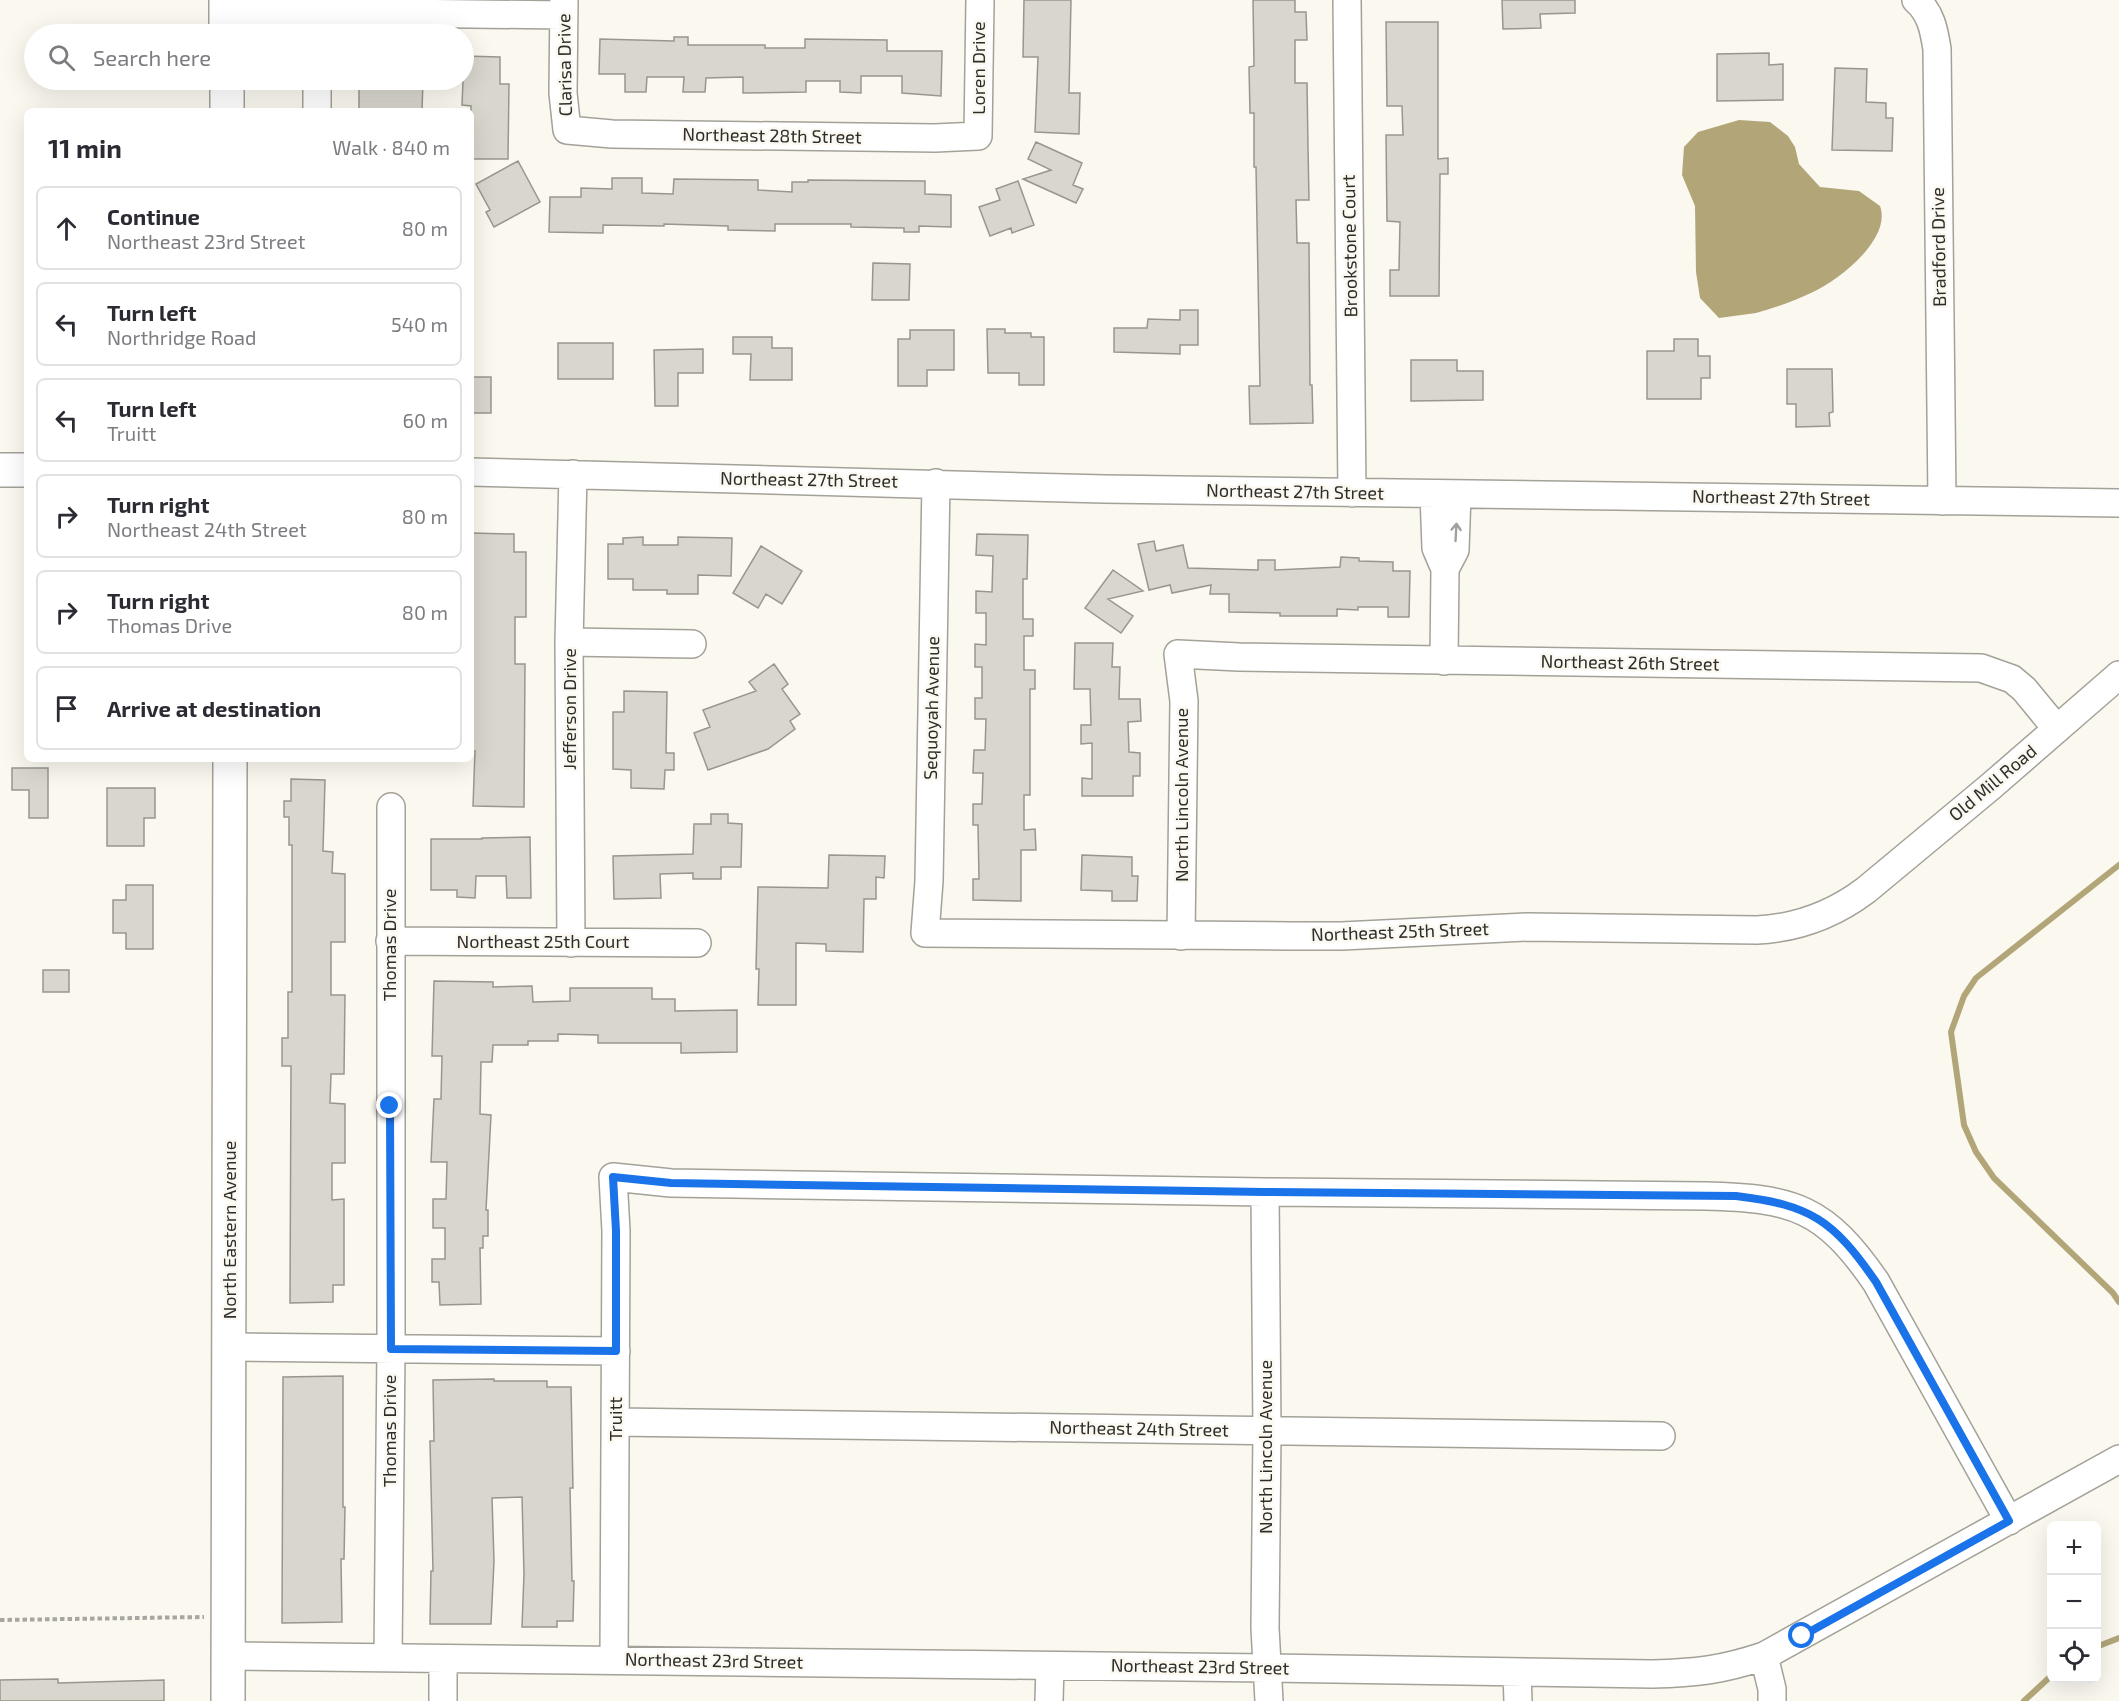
<!DOCTYPE html>
<html lang="en">
<head>
<meta charset="utf-8">
<style>
  body { margin:0; font-family:"Exo 2",sans-serif; background:#f2f2f3; color:#2b2b33 }
  .controls { position:absolute; right:18px; bottom:18px; display:grid; overflow:hidden; border-radius:9px; box-shadow:0 6px 24px #0002 }
  .controls button { width:54px; height:54px; display:grid; place-items:center; padding:0; border:0; border-bottom:2px solid #e1e1e2; background:#fff; color:#2b2b33; font:30px sans-serif }
  .stop { position:absolute; width:18px; height:18px; margin:-14px; border:4px solid #1a73e8; border-radius:50%; background:#fff }
  .stop.end { background:#1a73e8; border-color:#fff; box-shadow:0 2px 6px #0008 }
  .list { margin:0; padding:0; list-style:none }
  h2 { display:flex; justify-content:space-between; align-items:center; height:78px; margin:0; padding:0 24px; font-size:26px }
  h2 small { font-size:20px; font-weight:400; color:#7c7c81 }
  .list li { display:grid; grid-template-columns:39px 1fr auto; gap:18px; align-items:center; box-sizing:border-box; height:84px; margin:0 12px 12px; padding:0 12px; border:2px solid #e1e1e2; border-radius:9px }
  .list b { display:block; font-size:22px; white-space:nowrap }
  .list p { margin:0; font-size:20px; white-space:nowrap; color:#7c7c81 }
  .list em { font-size:20px; font-style:normal; color:#7c7c81 }
  .icon { flex:none; width:33px; height:33px; fill:none; stroke:currentColor; stroke-width:2; stroke-linecap:round; stroke-linejoin:round }
  .map { position:relative; flex:none; width:2119px; height:1701px; overflow:hidden }
  .search { position:absolute; background:#fff; box-shadow:0 6px 24px #0002; left:24px; top:24px; width:450px; height:66px; display:flex; align-items:center; gap:15px; box-sizing:border-box; padding:0 21px; border-radius:33px; color:#7c7c81; font-size:22px }
  .panel { position:absolute; background:#fff; box-shadow:0 6px 24px #0002; left:24px; top:108px; width:450px; height:654px; border-radius:9px }
  .map>svg:first-child { display:block }
  .water { fill:#b2a679 }
  .lines { fill:none; stroke-linecap:round; stroke-linejoin:round }
  .stream { stroke:#b2a679; stroke-width:6 }
  .building { fill:#d8d6cd; stroke:#98968d; stroke-width:1.5 }
  .minor-casing { stroke:#a3a198; stroke-width:30 }
  .major-casing { stroke:#a3a198; stroke-width:36 }
  .path { stroke:#a8a6a0; stroke-width:4; stroke-dasharray:4.5 3; stroke-linecap:butt }
  .minor { stroke:#fff; stroke-width:27 }
  .major { stroke:#fff; stroke-width:33 }
  .oneway { stroke:#a1a09f }
  .route { stroke:#1a73e8; stroke-width:8 }
  .labels { text-anchor:middle; stroke-width:5; stroke-linejoin:round; paint-order:stroke }
  .street-label { font-size:18px; fill:#2e2d2a; stroke:#faf8ef }
</style>
</head>
<body>
<div class="map">
<svg width="2119" height="1701" viewBox="0 0 2119 1701">
  <rect width="100%" height="100%" fill="#faf8ef"/>
  <!-- water -->
  <path class="water" d="M 1739,120 L 1770,122 L 1788,136 L 1795,147 L 1799,164 L 1820,187 L 1859,191 L 1880,206 C 1892,239 1839,280 1813,292 C 1796,300 1775,308 1756,313 C 1744,315 1731,316 1719,318 L 1700,298 L 1696,272 L 1695,206 L 1682,175 L 1684,147 L 1698,132 Z"/>
  <g class="lines">
    <!-- stream -->
    <path class="stream" d="M 2119,865 L 1976,978 L 1964,996 L 1951,1032 L 1964,1125 L 1976,1152 L 1994,1178 L 2113,1293 L 2119,1302
      M 2096,1647 L 2119,1638
      M 2024,1701 L 2052,1675"/>
  </g>
  <!-- building -->
  <path class="building" d="M 1024,0 L 1071,0 L 1069,93 L 1080,93 L 1079,134 L 1035,132 L 1038,57 L 1023,57 Z
    M 1253,0 L 1295,0 L 1295,12 L 1306,12 L 1307,40 L 1295,40 L 1295,83 L 1307,83 L 1308,147 L 1309,200 L 1296,200 L 1297,243 L 1309,243 L 1310,385 L 1312,385 L 1313,423 L 1250,424 L 1249,386 L 1260,386 L 1256,167 L 1254,167 L 1254,113 L 1250,113 L 1249,67 L 1254,66 Z
    M 1502,0 L 1575,0 L 1575,13 L 1540,14 L 1541,28 L 1503,29 Z
    M 1386,22 L 1438,22 L 1438,159 L 1448,158 L 1448,174 L 1440,174 L 1439,296 L 1390,296 L 1390,270 L 1399,270 L 1400,222 L 1387,221 L 1386,135 L 1403,135 L 1402,106 L 1387,106 Z
    M 674,37 L 688,37 L 688,45 L 765,45 L 765,48 L 805,48 L 805,39 L 887,40 L 887,51 L 942,51 L 941,96 L 902,93 L 902,76 L 861,76 L 861,93 L 840,92 L 840,81 L 806,81 L 806,92 L 743,93 L 743,77 L 706,78 L 705,92 L 683,92 L 684,77 L 647,77 L 646,92 L 625,92 L 625,74 L 599,74 L 600,39 L 674,41 Z
    M 1769,53 L 1769,65 L 1783,64 L 1783,100 L 1717,101 L 1717,54 Z
    M 464,56 L 500,57 L 500,84 L 509,84 L 508,159 L 471,159 L 471,106 L 462,105 Z
    M 1835,68 L 1867,69 L 1866,102 L 1886,103 L 1886,118 L 1893,118 L 1892,151 L 1832,150 Z
    M 359,80 L 423,80 L 422,111 L 359,111 Z
    M 1036,142 L 1082,163 L 1073,185 L 1083,189 L 1076,203 L 1023,179 L 1051,170 L 1028,159 Z
    M 518,161 L 540,202 L 494,227 L 486,212 L 490,210 L 476,184 Z
    M 612,178 L 642,178 L 642,193 L 673,194 L 674,179 L 758,180 L 758,190 L 792,192 L 792,182 L 808,182 L 808,180 L 925,181 L 925,194 L 951,195 L 951,227 L 919,226 L 919,232 L 904,232 L 904,228 L 851,227 L 851,224 L 775,224 L 775,231 L 728,230 L 728,226 L 664,224 L 664,226 L 603,225 L 603,233 L 549,232 L 550,197 L 581,197 L 581,188 L 612,189 Z
    M 1018,181 L 1034,225 L 1012,233 L 1011,228 L 990,236 L 979,207 L 1000,200 L 996,189 Z
    M 873,263 L 910,264 L 909,300 L 872,300 Z
    M 1180,310 L 1198,310 L 1198,345 L 1180,345 L 1180,354 L 1114,352 L 1114,328 L 1147,328 L 1148,319 L 1180,320 Z
    M 987,329 L 1005,329 L 1005,333 L 1031,333 L 1031,337 L 1044,337 L 1044,385 L 1019,385 L 1019,373 L 988,373 Z
    M 910,330 L 954,330 L 954,370 L 927,370 L 927,386 L 898,386 L 898,339 L 910,339 Z
    M 733,337 L 772,337 L 772,348 L 792,348 L 792,380 L 750,380 L 751,354 L 733,354 Z
    M 1674,339 L 1698,339 L 1698,356 L 1710,356 L 1710,378 L 1701,378 L 1701,399 L 1647,399 L 1647,351 L 1674,351 Z
    M 558,343 L 613,343 L 613,379 L 558,379 Z
    M 703,349 L 703,373 L 678,373 L 678,406 L 655,406 L 654,350 Z
    M 1411,360 L 1457,360 L 1457,371 L 1483,371 L 1483,400 L 1411,401 Z
    M 1787,369 L 1832,369 L 1833,412 L 1829,413 L 1830,426 L 1796,427 L 1796,404 L 1787,404 Z
    M 471,377 L 491,377 L 491,413 L 471,413 Z
    M 471,533 L 514,534 L 514,552 L 526,552 L 526,617 L 515,617 L 515,664 L 525,664 L 524,807 L 473,806 L 475,751 L 471,751 L 471,646 L 473,646 Z
    M 977,534 L 1028,535 L 1027,579 L 1023,579 L 1023,619 L 1033,619 L 1033,636 L 1024,636 L 1024,670 L 1035,670 L 1035,689 L 1030,689 L 1030,795 L 1024,795 L 1024,830 L 1035,829 L 1036,850 L 1021,850 L 1021,901 L 973,900 L 973,879 L 979,879 L 978,825 L 973,825 L 973,804 L 982,804 L 983,773 L 973,773 L 974,750 L 985,750 L 986,719 L 975,719 L 975,698 L 982,698 L 982,667 L 975,667 L 975,644 L 986,645 L 986,613 L 976,613 L 976,591 L 992,592 L 993,556 L 976,555 Z
    M 643,537 L 643,545 L 678,545 L 678,537 L 732,538 L 731,576 L 698,575 L 698,594 L 667,594 L 667,590 L 633,590 L 633,579 L 608,579 L 608,544 L 623,544 L 623,538 Z
    M 1154,541 L 1156,551 L 1183,545 L 1188,568 L 1258,570 L 1258,560 L 1275,560 L 1275,570 L 1340,567 L 1341,557 L 1359,558 L 1359,561 L 1393,562 L 1393,571 L 1410,571 L 1409,617 L 1388,617 L 1388,607 L 1358,607 L 1358,610 L 1337,609 L 1337,616 L 1280,616 L 1280,613 L 1229,612 L 1229,594 L 1210,594 L 1211,585 L 1172,593 L 1170,585 L 1149,590 L 1138,544 Z
    M 761,546 L 802,571 L 782,604 L 766,594 L 758,608 L 733,593 Z
    M 1113,570 L 1143,591 L 1108,599 L 1133,616 L 1121,633 L 1085,608 Z
    M 1075,643 L 1113,643 L 1112,667 L 1120,667 L 1119,699 L 1140,699 L 1141,721 L 1128,722 L 1129,752 L 1140,753 L 1140,776 L 1133,776 L 1133,796 L 1082,796 L 1082,778 L 1092,779 L 1092,743 L 1081,744 L 1081,725 L 1091,725 L 1090,689 L 1074,689 Z
    M 774,664 L 788,684 L 782,689 L 800,714 L 790,721 L 795,729 L 768,749 L 708,770 L 694,733 L 710,727 L 703,710 L 756,691 L 749,682 Z
    M 624,691 L 667,692 L 666,753 L 674,753 L 674,770 L 665,770 L 664,789 L 631,788 L 631,770 L 613,769 L 613,712 L 624,712 Z
    M 12,768 L 48,768 L 48,818 L 29,818 L 29,790 L 12,790 Z
    M 291,779 L 325,780 L 323,851 L 333,852 L 332,873 L 345,874 L 345,942 L 331,942 L 331,995 L 345,995 L 344,1074 L 331,1074 L 330,1103 L 345,1104 L 345,1163 L 332,1163 L 332,1200 L 344,1199 L 344,1285 L 333,1285 L 333,1302 L 290,1303 L 291,1066 L 282,1066 L 282,1038 L 288,1038 L 288,992 L 292,992 L 292,845 L 289,845 L 289,817 L 284,817 L 284,801 L 291,801 Z
    M 107,788 L 155,788 L 155,818 L 144,818 L 144,846 L 107,846 Z
    M 711,814 L 728,814 L 728,823 L 742,824 L 741,867 L 721,867 L 721,879 L 693,879 L 693,873 L 660,874 L 661,898 L 614,899 L 613,856 L 693,854 L 694,824 L 711,824 Z
    M 530,837 L 531,898 L 507,898 L 506,876 L 476,876 L 475,898 L 457,897 L 457,890 L 431,890 L 431,839 L 482,839 L 482,838 Z
    M 829,855 L 885,856 L 884,878 L 876,877 L 876,899 L 864,899 L 863,952 L 826,951 L 826,944 L 796,943 L 796,1005 L 758,1005 L 759,969 L 756,969 L 758,887 L 828,888 Z
    M 1082,855 L 1132,857 L 1132,876 L 1138,876 L 1137,901 L 1112,901 L 1112,891 L 1081,890 Z
    M 126,885 L 153,885 L 153,949 L 126,949 L 126,933 L 113,933 L 113,900 L 126,900 Z
    M 43,970 L 69,970 L 69,992 L 43,992 Z
    M 434,981 L 493,982 L 493,987 L 532,986 L 533,1002 L 570,1001 L 570,988 L 652,988 L 652,999 L 675,999 L 675,1011 L 737,1010 L 737,1052 L 681,1053 L 681,1043 L 598,1043 L 598,1035 L 558,1034 L 558,1041 L 528,1041 L 528,1045 L 493,1045 L 492,1062 L 481,1062 L 480,1114 L 491,1115 L 486,1210 L 488,1210 L 488,1236 L 483,1236 L 483,1248 L 480,1248 L 481,1304 L 440,1305 L 439,1282 L 432,1282 L 432,1259 L 445,1259 L 445,1228 L 433,1228 L 433,1199 L 446,1199 L 447,1162 L 431,1162 L 434,1099 L 441,1099 L 442,1056 L 432,1056 Z
    M 343,1376 L 343,1507 L 345,1507 L 344,1559 L 341,1559 L 342,1622 L 282,1623 L 283,1377 Z
    M 494,1379 L 494,1381 L 547,1381 L 547,1387 L 571,1387 L 573,1488 L 570,1488 L 572,1581 L 574,1581 L 573,1621 L 557,1621 L 557,1627 L 522,1627 L 524,1574 L 522,1497 L 492,1498 L 494,1561 L 491,1624 L 430,1624 L 431,1571 L 433,1571 L 430,1441 L 434,1441 L 433,1380 Z
    M 58,1679 L 58,1683 L 164,1680 L 164,1701 L 0,1701 L 0,1680 Z"/>
  <g class="lines">
    <!-- minor casing -->
    <g class="minor-casing">
      <path id="minor" d="M 564,0 L 563,93 L 567,130 L 612,134 L 935,138 L 978,136 L 980,0
        M 1347,0 L 1352,493
        M 1916,0 C 1931,13 1934,30 1937,49 L 1942,501
        M 226,1 L 354,4 L 390,13 L 564,15
        M 226,24 L 350,25 L 390,13
        M 317,111 L 317,80
        M 471,472 L 1104,489 L 2119,503
        M 936,483 L 929,881 L 925,933 L 1289,936 L 1342,936 L 1528,927 L 1757,930 C 1798,928 1833,915 1866,890 L 1990,787 L 2119,675
        M 1434,494 L 1436,548 L 1445,569 L 1444,661
        M 1445,569 L 1455,550 L 1457,494
        M 569,642 L 692,644
        M 1181,936 L 1184,701 L 1178,654 L 1239,657 L 1981,668 L 2012,679 L 2024,689 L 2057,729
        M 390,941 L 697,943
        M 571,943 L 569,642 L 573,474
        M 1265,1192 L 1267,1431 L 1265,1628 L 1269,1701
        M 230,1347 L 616,1351
        M 616,1422 L 1661,1436
        M 228,1656 L 1267,1668 L 1652,1674 C 1696,1673 1722,1670 1764,1656 L 2119,1459
        M 1764,1656 L 1772,1689 L 1772,1701
        M 388,1658 L 391,1349 L 391,807
        M 443,1659 L 443,1701
        M 614,1660 L 616,1231 L 613,1177 L 671,1183 L 1265,1192 L 1705,1196 C 1794,1198 1825,1208 1876,1282 L 2009,1521
        M 1517,1672 L 1518,1701
        M 1049,1701 L 1050,1666"/>
    </g>
    <!-- major casing -->
    <g class="major-casing">
      <path id="major" d="M 226,0 L 226,34
        M 227,80 L 227,111
        M 0,470 L 27,470
        M 228,1701 L 230,759"/>
    </g>
    <!-- path -->
    <path class="path" d="M 0,1620 L 204,1617"/>
    <!-- minor -->
    <use href="#minor" class="minor"/>
    <!-- major -->
    <use href="#major" class="major"/>
  </g>
  <!-- one-way arrows -->
  <defs><path id="oneway-shaft" d="M-6 0H5M1.5-3L5.5 0L1.5 3" fill="none" stroke-width="1.6" stroke-linecap="round" stroke-linejoin="round" transform="scale(1.5)"/></defs>
  <use class="oneway" href="#oneway-shaft" transform="translate(1456 532) rotate(-87)"/>
  <g class="lines">
    <!-- route -->
    <path class="route" d="M 390,1106 L 391,1349 L 616,1351 L 616,1231 L 613,1177 L 671,1183 L 1265,1192 L 1736,1196 C 1811,1205 1833,1220 1876,1282 L 2009,1521 L 1802,1636"/>
  </g>
  <g class="labels">
    <!-- street labels -->
    <g class="street-label">
      <text transform="translate(565 65) rotate(-91)" y="6">Clarisa Drive</text>
      <text transform="translate(979 68) rotate(-90)" y="6">Loren Drive</text>
      <text transform="translate(772 136) rotate(1)" y="6">Northeast 28th Street</text>
      <text transform="translate(1350 246) rotate(-91)" y="6">Brookstone Court</text>
      <text transform="translate(1939 247) rotate(-91)" y="6">Bradford Drive</text>
      <text transform="translate(809 480) rotate(1)" y="6">Northeast 27th Street</text>
      <text transform="translate(1295 492) rotate(1)" y="6">Northeast 27th Street</text>
      <text transform="translate(1781 498) rotate(1)" y="6">Northeast 27th Street</text>
      <text transform="translate(1630 663) rotate(1)" y="6">Northeast 26th Street</text>
      <text transform="translate(932 708) rotate(-89)" y="6">Sequoyah Avenue</text>
      <text transform="translate(570 709) rotate(-90)" y="6">Jefferson Drive</text>
      <text transform="translate(1993 783) rotate(-40)" y="6">Old Mill Road</text>
      <text transform="translate(1182 795) rotate(-90)" y="6">North Lincoln Avenue</text>
      <text transform="translate(1400 932) rotate(-2)" y="6">Northeast 25th Street</text>
      <text x="543" y="948">Northeast 25th Court</text>
      <text transform="translate(390 945) rotate(-90)" y="6">Thomas Drive</text>
      <text transform="translate(230 1230) rotate(-90)" y="6">North Eastern Avenue</text>
      <text transform="translate(616 1419) rotate(-90)" y="6">Truitt</text>
      <text transform="translate(1139 1429) rotate(1)" y="6">Northeast 24th Street</text>
      <text transform="translate(390 1431) rotate(-90)" y="6">Thomas Drive</text>
      <text transform="translate(1266 1447) rotate(-90)" y="6">North Lincoln Avenue</text>
      <text transform="translate(714 1661) rotate(1)" y="6">Northeast 23rd Street</text>
      <text transform="translate(1200 1667) rotate(1)" y="6">Northeast 23rd Street</text>
    </g>
  </g>
</svg>
<div class="controls">
<button>+</button>
<button>−</button>
<button><svg class="icon" aria-label="locate" viewBox="0 0 24 24"><circle cx="12" cy="12" r="6"/><path d="M12 2v4M12 18v4M2 12h4M18 12h4"/></svg></button>
</div>
<div class="stop" style="left:1802px;top:1636px"></div>
<div class="stop end" style="left:390px;top:1106px"></div>
<div class="search"><svg class="icon" aria-label="search" viewBox="0 0 24 24"><circle cx="10" cy="10" r="6"/><path d="M15 15l6 6"/></svg>Search here</div>
<section class="panel">
<h2>11 min<small>Walk · 840 m</small></h2>
<ul class="list">
<li><svg class="icon" aria-label="ahead" viewBox="0 0 24 24"><path d="M12 20V5M6 11l6-6 6 6"/></svg><div><b>Continue</b><p>Northeast 23rd Street</p></div><em>80 m</em></li>
<li><svg class="icon" aria-label="left" viewBox="0 0 24 24"><path d="M17 20v-9H6M10 6l-5 5 5 5"/></svg><div><b>Turn left</b><p>Northridge Road</p></div><em>540 m</em></li>
<li><svg class="icon" aria-label="left" viewBox="0 0 24 24"><path d="M17 20v-9H6M10 6l-5 5 5 5"/></svg><div><b>Turn left</b><p>Truitt</p></div><em>60 m</em></li>
<li><svg class="icon" aria-label="right" viewBox="0 0 24 24"><path d="M7 20v-9h11M14 6l5 5-5 5"/></svg><div><b>Turn right</b><p>Northeast 24th Street</p></div><em>80 m</em></li>
<li><svg class="icon" aria-label="right" viewBox="0 0 24 24"><path d="M7 20v-9h11M14 6l5 5-5 5"/></svg><div><b>Turn right</b><p>Thomas Drive</p></div><em>80 m</em></li>
<li><svg class="icon" aria-label="arrive" viewBox="0 0 24 24"><path d="M6 21V4h12l-3 4 3 4H6"/></svg><div><b>Arrive at destination</b></div></li>
</ul>
</section>
</div>
</body>
</html>
